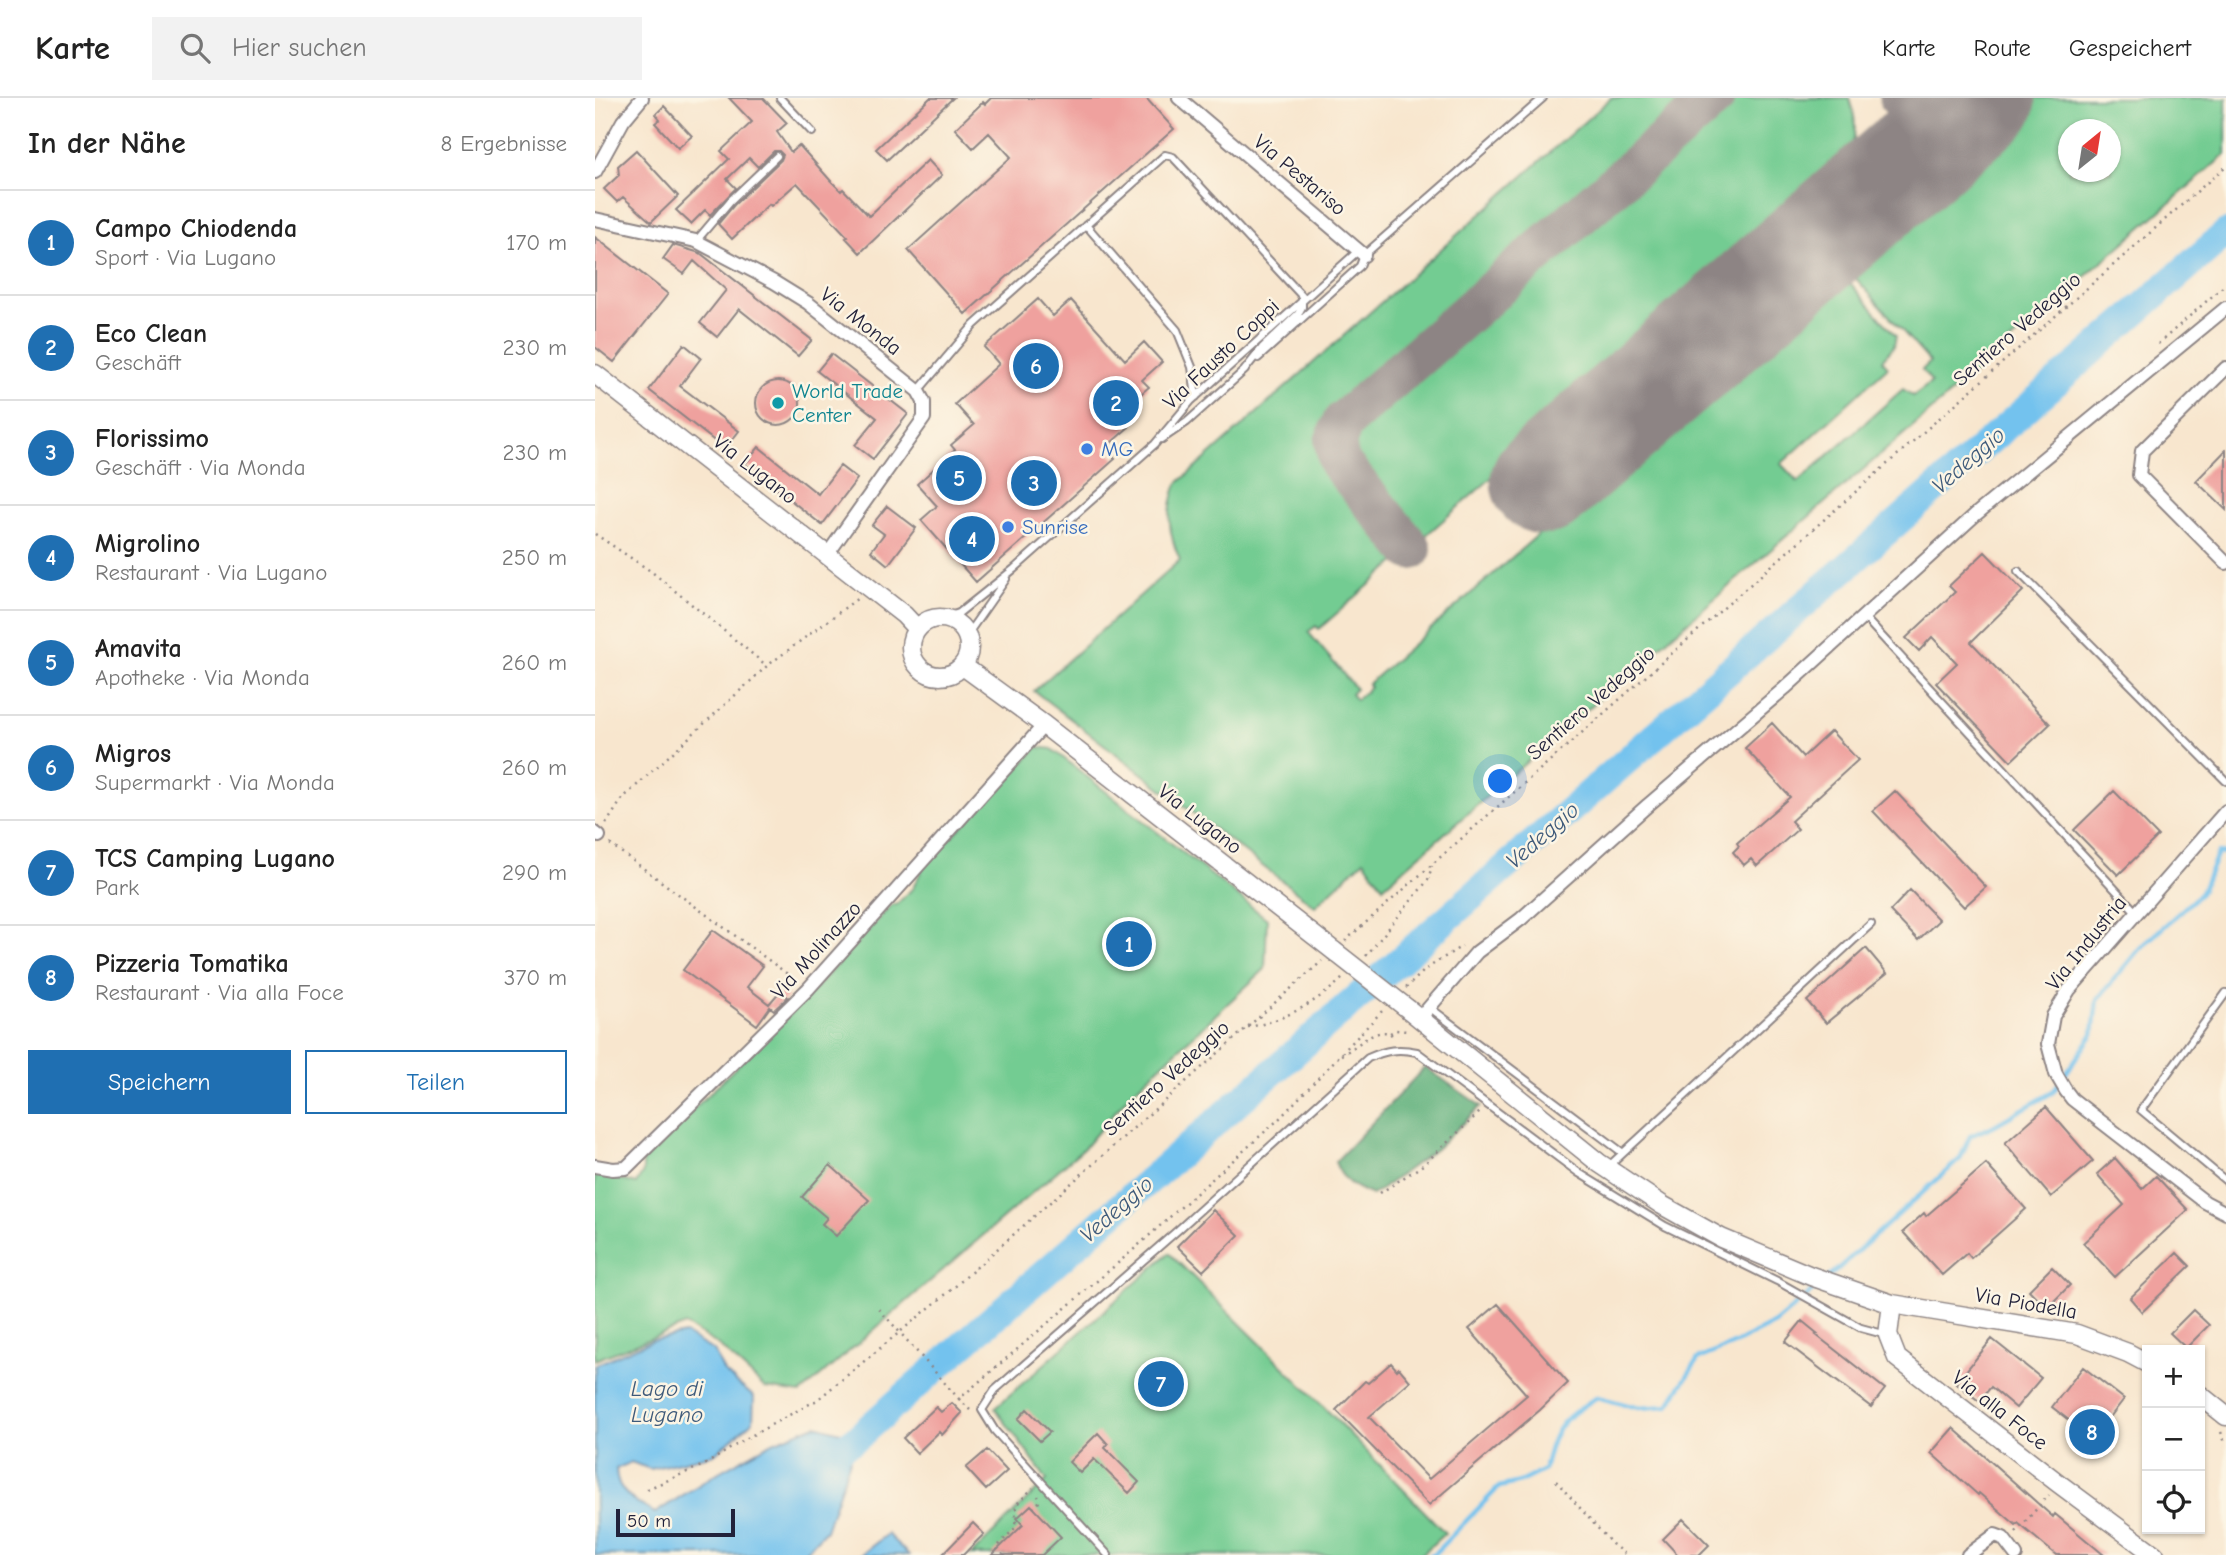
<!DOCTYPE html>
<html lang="de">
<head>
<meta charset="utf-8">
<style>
  body { margin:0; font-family:"Comic Neue",sans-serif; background:#f2f2f2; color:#222 }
  .controls { position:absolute; right:21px; bottom:21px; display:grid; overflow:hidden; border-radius:0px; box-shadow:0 2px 5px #0004 }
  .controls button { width:63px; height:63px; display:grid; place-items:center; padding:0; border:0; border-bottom:2px solid #e0e0e0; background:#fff; color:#222; font:35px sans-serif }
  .compass { position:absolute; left:1463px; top:21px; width:63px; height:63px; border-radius:50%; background:#fff; box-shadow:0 2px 5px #0004; rotate:30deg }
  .scale { position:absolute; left:21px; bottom:18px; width:119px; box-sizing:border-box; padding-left:7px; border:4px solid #22223b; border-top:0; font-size:19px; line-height:24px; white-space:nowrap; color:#22223b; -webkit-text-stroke:5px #fcf5e5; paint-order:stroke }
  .you { position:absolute; left:906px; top:684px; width:24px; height:24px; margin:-18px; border:5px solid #fff; border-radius:50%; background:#1a73e8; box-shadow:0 0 0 10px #1a73e833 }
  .badge { display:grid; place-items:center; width:46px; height:46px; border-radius:50%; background:#1f6fb2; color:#fff; font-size:23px; font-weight:700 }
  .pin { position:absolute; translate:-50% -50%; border:4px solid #fff; box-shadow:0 2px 7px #0006 }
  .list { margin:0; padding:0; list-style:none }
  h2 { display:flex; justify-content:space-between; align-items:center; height:91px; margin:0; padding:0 28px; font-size:30px }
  h2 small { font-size:23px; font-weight:400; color:#767676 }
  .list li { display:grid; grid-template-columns:46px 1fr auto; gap:21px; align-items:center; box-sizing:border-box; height:105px; padding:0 28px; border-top:2px solid #e0e0e0 }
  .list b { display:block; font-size:26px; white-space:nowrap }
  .list p { margin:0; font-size:23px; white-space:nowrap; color:#767676 }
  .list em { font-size:23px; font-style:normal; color:#767676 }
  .actions { display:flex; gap:14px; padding:21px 28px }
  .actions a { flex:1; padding:16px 0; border:2px solid #1f6fb2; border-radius:0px; text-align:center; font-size:24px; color:#1f6fb2 }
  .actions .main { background:#1f6fb2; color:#fff }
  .icon { flex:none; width:38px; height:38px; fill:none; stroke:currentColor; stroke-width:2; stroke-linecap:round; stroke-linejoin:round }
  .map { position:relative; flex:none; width:1631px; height:1457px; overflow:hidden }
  header { display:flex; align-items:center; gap:42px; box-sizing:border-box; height:98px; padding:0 35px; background:#fff; border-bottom:2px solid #e0e0e0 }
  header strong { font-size:33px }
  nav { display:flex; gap:38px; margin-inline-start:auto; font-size:24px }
  .search { width:490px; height:63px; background:#f2f2f2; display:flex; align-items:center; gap:18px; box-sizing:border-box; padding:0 24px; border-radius:0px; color:#767676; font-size:26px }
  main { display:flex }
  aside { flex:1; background:#fff }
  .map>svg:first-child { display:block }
  .green { fill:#73cc92; stroke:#4a7766; stroke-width:2; fill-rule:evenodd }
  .forest { fill:#5eb07c; stroke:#40695c; stroke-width:2 }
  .water { fill:#73c2ee; stroke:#4a7294; stroke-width:2 }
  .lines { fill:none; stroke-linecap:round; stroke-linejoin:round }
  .stream { stroke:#73c2ee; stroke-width:4.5 }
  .river { stroke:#73c2ee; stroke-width:28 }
  .taxiway { stroke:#8d8484; stroke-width:42 }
  .runway { stroke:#8d8484; stroke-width:107 }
  .building { fill:#efa19e }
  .service-casing { stroke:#8d8484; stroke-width:10 }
  .minor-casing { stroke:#8d8484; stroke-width:16 }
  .secondary-casing { stroke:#8d8484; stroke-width:21 }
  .path { stroke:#8d8484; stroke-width:2.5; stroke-dasharray:2 5; stroke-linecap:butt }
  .service { stroke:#fff; stroke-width:6 }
  .minor { stroke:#fff; stroke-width:12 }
  .secondary { stroke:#fff; stroke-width:18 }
  .secondary-bridge-casing { stroke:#8d8484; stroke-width:21; stroke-linecap:butt }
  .secondary-bridge { stroke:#fff; stroke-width:18 }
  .culture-dot { fill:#0f9aa8; stroke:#fcf5e5; stroke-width:2.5 }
  .shop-dot { fill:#3f7fe0; stroke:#fcf5e5; stroke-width:2.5 }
  .labels { text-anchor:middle; stroke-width:5; stroke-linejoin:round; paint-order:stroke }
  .street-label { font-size:21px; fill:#22223b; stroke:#fcf5e5 }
  .culture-label { font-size:21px; fill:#0d838f; stroke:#fcf5e5; text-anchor:start }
  .shop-label { font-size:21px; fill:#366cbe; stroke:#fcf5e5; text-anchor:start }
  .water-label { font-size:23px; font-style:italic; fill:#3e5a7a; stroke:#fcf5e5 }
</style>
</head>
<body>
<header>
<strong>Karte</strong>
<div class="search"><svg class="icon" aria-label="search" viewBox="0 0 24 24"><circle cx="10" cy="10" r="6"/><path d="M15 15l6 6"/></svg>Hier suchen</div>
<nav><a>Karte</a><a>Route</a><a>Gespeichert</a></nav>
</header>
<main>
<aside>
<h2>In der Nähe<small>8 Ergebnisse</small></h2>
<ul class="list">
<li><span class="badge">1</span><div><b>Campo Chiodenda</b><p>Sport · Via Lugano</p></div><em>170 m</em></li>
<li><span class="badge">2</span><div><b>Eco Clean</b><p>Geschäft</p></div><em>230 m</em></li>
<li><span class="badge">3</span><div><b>Florissimo</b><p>Geschäft · Via Monda</p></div><em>230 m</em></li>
<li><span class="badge">4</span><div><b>Migrolino</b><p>Restaurant · Via Lugano</p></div><em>250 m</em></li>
<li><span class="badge">5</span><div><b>Amavita</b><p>Apotheke · Via Monda</p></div><em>260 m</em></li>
<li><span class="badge">6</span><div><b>Migros</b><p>Supermarkt · Via Monda</p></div><em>260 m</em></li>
<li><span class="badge">7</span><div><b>TCS Camping Lugano</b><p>Park</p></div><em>290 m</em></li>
<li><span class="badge">8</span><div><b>Pizzeria Tomatika</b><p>Restaurant · Via alla Foce</p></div><em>370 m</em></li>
</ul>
<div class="actions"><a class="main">Speichern</a><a>Teilen</a></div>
</aside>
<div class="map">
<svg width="1631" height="1457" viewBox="0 0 1631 1457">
  <rect width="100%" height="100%" fill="#fcf5e5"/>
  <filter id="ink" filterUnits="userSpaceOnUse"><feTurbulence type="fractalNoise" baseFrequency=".0143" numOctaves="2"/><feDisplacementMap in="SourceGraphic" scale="14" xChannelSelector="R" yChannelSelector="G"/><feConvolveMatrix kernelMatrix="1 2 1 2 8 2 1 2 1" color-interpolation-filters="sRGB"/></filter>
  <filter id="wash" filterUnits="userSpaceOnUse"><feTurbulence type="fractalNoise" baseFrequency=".00686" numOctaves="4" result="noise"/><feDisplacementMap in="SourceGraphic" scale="28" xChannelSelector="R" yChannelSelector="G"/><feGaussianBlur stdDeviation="1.57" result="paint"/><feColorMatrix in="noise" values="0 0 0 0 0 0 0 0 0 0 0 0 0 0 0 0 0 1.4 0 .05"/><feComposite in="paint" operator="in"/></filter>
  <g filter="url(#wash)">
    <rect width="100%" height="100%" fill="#f8e6ce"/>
    <!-- green -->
    <path class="green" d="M 1016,0 L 1254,0 C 1266,29 1259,55 1240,79 L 724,531 L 721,528 L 713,534 L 761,591 L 756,596 L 761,602 L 775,589 L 773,586 L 1244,172 L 1301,238 L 1299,248 L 1287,262 L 1293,269 L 1186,366 L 1203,384 L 1308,291 L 1318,298 L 1337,284 L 1327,272 L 1335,264 L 1249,167 L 1441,0 L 1631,0 L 1631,56 L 788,789 L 769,762 L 720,808 L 439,593 L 585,462 C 573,435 571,414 582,386 ZM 1474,32 L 1516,32 L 1516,74 L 1474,74 Z
      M 443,649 L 457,651 L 672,821 L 670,871 L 535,996 L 490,1049 L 206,1295 L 170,1290 L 122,1246 L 90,1227 L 0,1262 L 0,1074 L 41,1086 L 48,1074 L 48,1061 L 216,895 L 297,806 L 301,807 L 318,790 L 328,769 Z
      M 574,1155 L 730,1310 L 850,1435 L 826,1457 L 376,1457 L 452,1382 L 400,1310 Z"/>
    <!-- forest -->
    <path class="forest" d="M 830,969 L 886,1008 L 841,1051 L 785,1092 L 777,1097 C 758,1089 747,1083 740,1064 Z"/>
    <!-- water -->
    <path class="water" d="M 90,1236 L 119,1253 L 129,1274 L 159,1299 L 158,1323 L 119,1356 L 55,1371 L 36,1364 L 21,1371 C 21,1395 41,1405 60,1415 L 124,1374 L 178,1344 L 221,1327 L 263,1339 L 231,1432 L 207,1457 L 0,1457 L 0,1267 L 58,1242 Z
      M 292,1436 L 314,1457 L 266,1457 Z"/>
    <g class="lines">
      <!-- stream -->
      <path class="stream" d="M 1234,1179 L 1365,1061 L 1375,1038 L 1398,1028 L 1458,994 L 1498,936 L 1502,902 L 1545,850 L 1606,795 L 1623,755 L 1631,756
        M 835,1457 L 840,1455 L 904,1389 L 925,1384 L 949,1372 C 960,1327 964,1324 1002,1299 L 1044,1310 L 1073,1308 L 1103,1261 L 1141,1245 L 1180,1225 L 1225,1187"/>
      <!-- river -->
      <path class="river" d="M 231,1360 L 263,1339 L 1631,135"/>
      <!-- taxiway -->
      <path class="taxiway" d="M 1306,0 C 1336,23 1354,23 1384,0
        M 1261,111 C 1291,82 1347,45 1305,0
        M 816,451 L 744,364 L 740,344 L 748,324 L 1119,0"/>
      <!-- runway -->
      <path class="runway" d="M 949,383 L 1388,0"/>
    </g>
    <g id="blocks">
      <!-- building -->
      <path class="building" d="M 134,0 L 168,0 L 192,25 L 182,34 L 196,54 L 204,47 L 235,82 L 246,93 L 248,91 L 274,118 L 333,62 L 347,77 L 265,155 L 251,140 L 253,139 L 202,85 L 176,108 L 174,106 L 137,141 L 123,126 L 139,107 L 186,62 L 188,57 L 184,53 L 179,53 L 163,69 L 154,60 L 132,81 L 141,90 L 115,117 L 110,112 L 96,126 L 81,112 L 134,61 L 126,53 L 157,24 Z
        M 335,0 L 358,0 L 292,62 L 281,51 Z
        M 396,0 L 551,0 L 579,31 L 370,216 L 313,152 L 416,59 L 394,35 L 378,50 L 360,31 L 388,4 L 390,6 Z
        M 69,8 L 97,38 L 83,50 L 60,25 L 65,21 L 61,16 Z
        M 41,52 L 83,98 L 56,124 L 28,99 L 22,104 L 9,91 L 24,77 L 23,68 Z
        M 0,139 L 73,196 L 19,264 L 0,249 Z
        M 78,147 L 105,155 L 217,242 L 203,258 L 144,211 L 122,239 L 105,225 L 131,192 L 99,163 L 89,176 L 68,161 Z
        M 443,201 L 458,218 L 476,202 L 530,262 L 549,244 L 567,264 L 547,282 L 554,289 L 522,316 L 534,329 L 510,350 L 520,361 L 381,484 L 326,422 L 342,408 L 322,386 L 360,352 L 356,347 L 379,327 L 360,306 L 404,266 L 389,249 Z
        M 89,246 L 106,260 L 85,288 L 144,333 L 130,351 L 54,292 Z
        M 236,256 L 313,316 L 278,361 L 260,347 L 282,320 L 222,273 Z
        M161 305a22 22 0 1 1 44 0a22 22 0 1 1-44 0Z
        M 164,349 L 223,396 L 245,368 L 262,381 L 227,427 L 150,366 Z
        M 1631,352 L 1631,412 L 1601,383 Z
        M 292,408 L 321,430 L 293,467 L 276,453 L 289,436 L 277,427 Z
        M 1390,454 L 1428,493 L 1376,544 L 1455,626 L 1416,663 L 1341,585 L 1362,565 L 1337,539 L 1324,553 L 1311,540 L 1360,494 L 1354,488 Z
        M 1177,625 L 1208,659 L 1236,633 L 1263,662 L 1196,723 L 1203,731 L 1162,768 L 1156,761 L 1149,767 L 1138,754 L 1144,748 L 1142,745 L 1195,699 L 1150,650 Z
        M 1300,693 L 1391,789 L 1369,809 L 1278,713 Z
        M 1519,693 L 1563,738 L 1523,777 L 1479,732 Z
        M 1315,792 L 1344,822 L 1323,842 L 1295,813 Z
        M 118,832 L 168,868 L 152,889 L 174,906 L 185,893 L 193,899 L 179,912 L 175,909 L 162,927 L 88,872 Z
        M 1271,850 L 1292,875 L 1231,925 L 1212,903 Z
        M 1451,1009 L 1498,1063 L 1456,1099 L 1410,1045 Z
        M 1520,1060 L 1547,1091 L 1561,1078 L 1593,1112 L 1520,1179 L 1488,1145 L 1529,1107 L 1502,1076 Z
        M 1391,1066 L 1431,1111 L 1376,1160 L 1372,1155 L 1347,1177 L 1308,1134 L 1329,1115 L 1331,1118 Z
        M 235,1067 L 274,1102 L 241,1138 L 227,1126 L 232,1120 L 207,1099 Z
        M 618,1112 L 644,1137 L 608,1173 L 582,1148 Z
        M 1582,1155 L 1595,1168 L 1547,1214 L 1535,1200 Z
        M 1457,1169 L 1475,1187 L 1452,1210 L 1434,1192 Z
        M 903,1206 L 973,1285 L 945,1312 L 834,1407 L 741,1312 L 770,1283 L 773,1285 L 796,1265 L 802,1272 L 804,1270 L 815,1283 L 774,1319 L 834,1381 L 932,1297 L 874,1231 Z
        M 1598,1212 L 1614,1227 L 1591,1250 L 1575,1235 Z
        M 1207,1223 L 1223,1236 L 1221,1237 L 1290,1291 L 1276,1309 L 1190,1244 Z
        M 1397,1241 L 1446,1280 L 1421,1310 L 1396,1289 L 1384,1303 L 1361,1285 Z
        M 1488,1269 L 1529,1301 L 1498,1341 L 1457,1309 Z
        M 357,1305 L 367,1315 L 347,1337 L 344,1334 L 322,1355 L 308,1340 L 341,1309 L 346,1314 Z
        M 432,1311 L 455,1334 L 445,1343 L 423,1321 Z
        M 1358,1330 L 1458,1419 L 1460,1416 L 1509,1457 L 1461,1457 L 1423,1425 L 1421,1427 L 1384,1395 L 1383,1397 L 1336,1355 Z
        M 503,1335 L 513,1346 L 510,1350 L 544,1384 L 534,1395 L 499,1361 L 485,1375 L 474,1364 Z
        M 392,1352 L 412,1373 L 391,1392 L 371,1370 Z
        M 436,1407 L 466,1439 L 447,1457 L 397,1457 L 428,1427 L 422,1420 Z
        M 1088,1421 L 1114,1447 L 1104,1457 L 1083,1457 L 1068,1441 Z
        M 378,1425 L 389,1436 L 368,1457 L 347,1457 Z"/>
    </g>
  </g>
  <g filter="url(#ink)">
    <use href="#blocks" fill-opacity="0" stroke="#8d8484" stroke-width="2"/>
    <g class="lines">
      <!-- service casing -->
      <g class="service-casing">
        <path id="service" d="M 185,0 L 217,34
          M 491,127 L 582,232 L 597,269 L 601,299
          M 102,142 L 135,103 L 182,58
          M 663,260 L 765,168 L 769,157 L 948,0
          M 323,293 L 379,227 L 570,57 L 578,59 L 707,198 L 707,209 L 703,216 L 667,250 L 648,274
          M 567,341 L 592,324 L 650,272
          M 1423,473 L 1631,683
          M 1268,518 L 1541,814
          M 349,520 L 364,515 L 419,471 L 560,346 L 596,303 L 763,153
          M 372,537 L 411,481
          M 1631,895 L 1546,1012 L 1631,1083
          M 834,909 L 1028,1055
          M 1013,1069 L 1276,826
          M 513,1457 L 400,1333 L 387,1312 L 400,1292 L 583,1132 L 773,960 C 791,952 803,950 822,954 L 984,1075 L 1070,1128 L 1182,1183 L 1266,1230 L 1292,1237"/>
      </g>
      <!-- minor casing -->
      <g class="minor-casing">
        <path id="minor" d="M 584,0 L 769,157
          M 0,74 L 28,23 L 47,0
          M 0,121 L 101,143 L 179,184 L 213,205 L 323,293 L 329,304 L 329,320 L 232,457
          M 1631,270 L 1547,353 L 1544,377 L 1631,465
          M 1631,713 L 1474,892 L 1458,918 L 1453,946 L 1461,976 L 1471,993 L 1477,1001 L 1610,1104 L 1631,1115
          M 0,735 L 4,738
          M 825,920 L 882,854 L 926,821 L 1053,707 L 1190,590 L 1380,417 L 1631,210
          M 0,1068 L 18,1071 L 31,1070 L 213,891 L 449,627
          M 1373,1457 L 1400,1437 L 1408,1440 L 1421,1457"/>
      </g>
      <!-- secondary casing -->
      <g class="secondary-casing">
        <path id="secondary" d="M 0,276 L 309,517 L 322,531
          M316 549a29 29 0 1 1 58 0a29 29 0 1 1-58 0Z
          M 368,568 L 449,627 L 739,853
          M 813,911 L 1004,1065 L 1067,1107 L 1126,1140 L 1216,1178 L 1297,1206 L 1482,1236 L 1533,1255 L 1552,1265
          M 1297,1206 L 1293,1237 L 1302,1260 L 1463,1385 L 1560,1457
          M 1605,1297 L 1631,1318"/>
      </g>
      <!-- path -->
      <path class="path" d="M 1563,246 L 1631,186
        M 0,436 L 57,474 L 172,568
        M 11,726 L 28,700 L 172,568 L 263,500
        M 15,746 L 202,883
        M 750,843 L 1631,68
        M 771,858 L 833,782 L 837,768
        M 811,890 L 831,871 L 867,848
        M 653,929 C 687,924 724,903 748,880
        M 795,935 L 801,932 L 812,933
        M 746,957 C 761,950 778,930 795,935 L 800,941
        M 785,1095 L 828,1067 L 885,1014
        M 284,1211 L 364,1301
        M 375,1312 L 364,1301 L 537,1153 L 683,1022 L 788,912
        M 1626,1334 L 1631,1347
        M 961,1383 L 1017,1446 L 1031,1457
        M 52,1391 L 111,1366 L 152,1340 L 222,1302 L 356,1192 L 727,863
        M 438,1410 L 445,1403 L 443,1398
        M 420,1423 L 426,1429
        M 1421,1434 L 1454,1397
        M 408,1457 L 401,1450 L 420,1430 L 421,1407 L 438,1390"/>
      <!-- service -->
      <use href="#service" class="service"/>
      <!-- minor -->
      <use href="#minor" class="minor"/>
      <!-- secondary -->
      <use href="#secondary" class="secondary"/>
      <!-- secondary-bridge casing -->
      <g class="secondary-bridge-casing">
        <path id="secondary-bridge" d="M 739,853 L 813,911"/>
      </g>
      <!-- secondary-bridge -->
      <use href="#secondary-bridge" class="secondary-bridge"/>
    </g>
  </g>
  <!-- markers -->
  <circle class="culture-dot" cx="183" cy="305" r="7"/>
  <g class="shop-dot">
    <circle cx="492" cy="351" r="7"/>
    <circle cx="413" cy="429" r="7"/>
  </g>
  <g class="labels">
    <!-- street labels -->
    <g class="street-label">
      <text transform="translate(705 77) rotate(40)" y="7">Via Pestariso</text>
      <text transform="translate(266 223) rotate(38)" y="7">Via Monda</text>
      <text transform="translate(1422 231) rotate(-41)" y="7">Sentiero Vedeggio</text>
      <text transform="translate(626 256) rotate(-43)" y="7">Via Fausto Coppi</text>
      <text transform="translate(160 371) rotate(38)" y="7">Via Lugano</text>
      <text transform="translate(996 605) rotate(-41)" y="7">Sentiero Vedeggio</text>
      <text transform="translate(605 721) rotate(38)" y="7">Via Lugano</text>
      <text transform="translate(1491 845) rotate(-51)" y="7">Via Industria</text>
      <text transform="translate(221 852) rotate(-48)" y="7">Via Molinazzo</text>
      <text transform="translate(571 980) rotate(-42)" y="7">Sentiero Vedeggio</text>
      <text transform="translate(1431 1205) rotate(10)" y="7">Via Piodella</text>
      <text transform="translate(1405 1312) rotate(38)" y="7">Via alla Foce</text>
    </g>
    <!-- culture labels -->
    <g class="culture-label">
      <text x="197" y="300">World Trade<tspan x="197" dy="24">Center</tspan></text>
    </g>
    <!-- shop labels -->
    <g class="shop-label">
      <text x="506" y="358">MG</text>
      <text x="427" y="436">Sunrise</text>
    </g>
    <!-- water labels -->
    <g class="water-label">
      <text transform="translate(1373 362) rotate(-41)" y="8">Vedeggio</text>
      <text transform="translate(947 737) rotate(-41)" y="8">Vedeggio</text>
      <text transform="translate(521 1111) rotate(-41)" y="8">Vedeggio</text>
      <text x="72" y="1298">Lago di<tspan x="72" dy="26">Lugano</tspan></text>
    </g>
  </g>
</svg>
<div class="controls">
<button>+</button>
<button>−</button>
<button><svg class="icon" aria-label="locate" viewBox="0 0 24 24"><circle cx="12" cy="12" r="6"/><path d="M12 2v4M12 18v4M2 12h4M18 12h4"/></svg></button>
</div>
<svg class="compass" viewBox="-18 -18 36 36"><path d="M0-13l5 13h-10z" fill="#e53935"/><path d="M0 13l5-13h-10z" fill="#767676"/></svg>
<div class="scale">50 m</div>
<div class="you"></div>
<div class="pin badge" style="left:534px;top:846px">1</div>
<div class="pin badge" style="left:521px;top:305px">2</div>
<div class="pin badge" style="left:439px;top:385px">3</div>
<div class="pin badge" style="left:377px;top:441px">4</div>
<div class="pin badge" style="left:364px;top:380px">5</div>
<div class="pin badge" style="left:441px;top:268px">6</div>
<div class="pin badge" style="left:566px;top:1286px">7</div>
<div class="pin badge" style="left:1497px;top:1334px">8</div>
</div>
</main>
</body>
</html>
